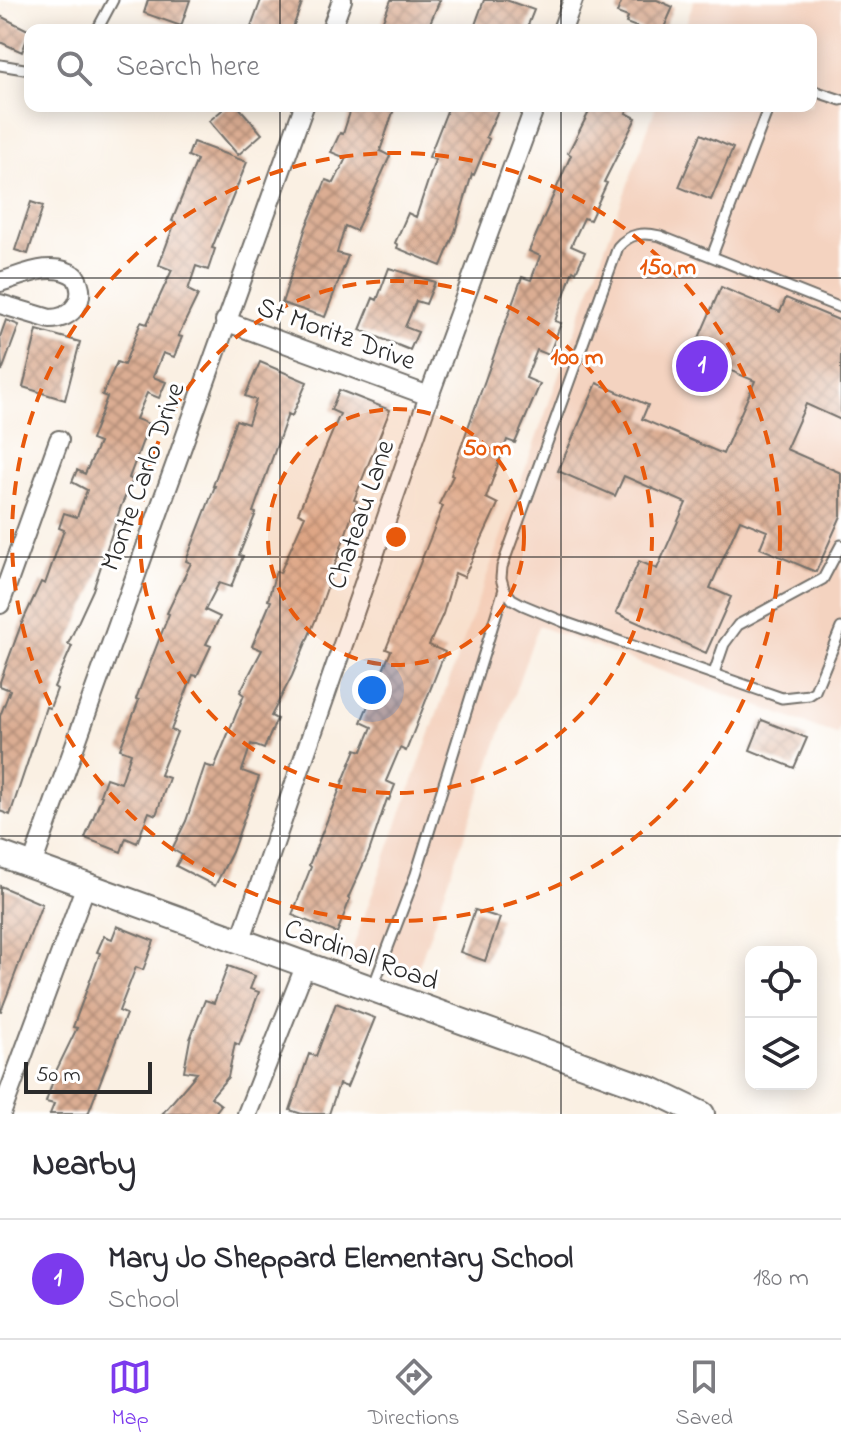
<!DOCTYPE html>
<html lang="en">
<head>
<meta charset="utf-8">
<style>
  body { margin:0; font-family:"Indie Flower",sans-serif; background:#f7f7f7; color:#2b2b33 }
  .controls { position:absolute; right:24px; bottom:24px; display:grid; overflow:hidden; border-radius:16px; box-shadow:0 4px 20px #0003 }
  .controls button { width:72px; height:72px; display:grid; place-items:center; padding:0; border:0; border-bottom:2px solid #e1e1e2; background:#fff; color:#2b2b33; font:40px sans-serif }
  .scale { position:absolute; left:24px; bottom:20px; width:128px; box-sizing:border-box; padding-left:8px; border:4px solid #2b2b2b; border-top:0; font-size:22px; line-height:28px; white-space:nowrap; color:#2b2b2b; -webkit-text-stroke:6px #fff; paint-order:stroke }
  .you { position:absolute; left:372px; top:690px; width:28px; height:28px; margin:-20px; border:6px solid #fff; border-radius:50%; background:#1a73e8; box-shadow:0 0 0 12px #1a73e833 }
  .badge { display:grid; place-items:center; width:52px; height:52px; border-radius:50%; background:#7c3aed; color:#fff; font-size:26px; font-weight:700 }
  .pin { position:absolute; translate:-50% -50%; border:4px solid #fff; box-shadow:0 2px 8px #0006 }
  .list { margin:0; padding:0; list-style:none }
  h2 { display:flex; justify-content:space-between; align-items:center; height:104px; margin:0; padding:0 32px; font-size:34px }
  h2 small { font-size:26px; font-weight:400; color:#7c7c81 }
  .list li { display:grid; grid-template-columns:52px 1fr auto; gap:24px; align-items:center; box-sizing:border-box; height:120px; padding:0 32px; border-top:2px solid #e1e1e2 }
  .list b { display:block; font-size:30px; white-space:nowrap }
  .list p { margin:0; font-size:26px; white-space:nowrap; color:#7c7c81 }
  .list em { font-size:26px; font-style:normal; color:#7c7c81 }
  .icon { flex:none; width:44px; height:44px; fill:none; stroke:currentColor; stroke-width:2; stroke-linecap:round; stroke-linejoin:round }
  .map { position:relative; flex:none; width:841px; height:1114px; overflow:hidden }
  .search { position:absolute; background:#fff; box-shadow:0 4px 20px #0003; left:24px; right:24px; top:24px; height:88px; display:flex; align-items:center; gap:20px; box-sizing:border-box; padding:0 28px; border-radius:16px; color:#7c7c81; font-size:30px }
  .sheet { height:224px; background:#fff }
  nav { display:flex; justify-content:space-around; align-items:center; box-sizing:border-box; height:112px; border-top:2px solid #e1e1e2; background:#fff; font-size:22px; color:#7c7c81 }
  nav a { display:grid; justify-items:center; gap:4px }
  nav .on { color:#7c3aed }
  .map>svg:first-child { display:block }
  .built { fill:#f4d3c0 }
  .building { fill:url(#building-cross-hatch) }
  .lines { fill:none; stroke-linecap:round; stroke-linejoin:round }
  .lane-casing { stroke:#73706b; stroke-width:13 }
  .street-casing { stroke:#73706b; stroke-width:22 }
  .secondary-casing { stroke:#73706b; stroke-width:28 }
  .lane { stroke:#fff; stroke-width:9 }
  .street { stroke:#fff; stroke-width:18 }
  .secondary { stroke:#fff; stroke-width:24 }
  .grid { fill:none; stroke:#2b2b2b; stroke-width:2; stroke-opacity:0.55 }
  .ring { fill:none; stroke:#e8590c; stroke-width:4; stroke-dasharray:14 10 }
  .labels { text-anchor:middle; stroke-width:6; stroke-linejoin:round; paint-order:stroke }
  .street-label { font-size:28px; fill:#2b2b2b; stroke:#fff }
  .centre { fill:#e8590c; stroke:#fff; stroke-width:4 }
  .ring-label { font-size:24px; text-anchor:middle; font-weight:bold; fill:#e8590c; stroke:#fff; stroke-width:6; stroke-linejoin:round; paint-order:stroke }
</style>
</head>
<body>
<div class="map">
<svg width="841" height="1114" viewBox="0 0 841 1114">
  <defs>
    <pattern id="building-cross-hatch" width="8" height="8" patternUnits="userSpaceOnUse" patternTransform="scale(2)"><rect width="8" height="8" fill="#dbad93"/><path d="M0 0l8 8M0 8l8-8" fill="none" stroke="#b28d78"/></pattern>
  </defs>
  <rect width="100%" height="100%" fill="#fff"/>
  <filter id="ink" filterUnits="userSpaceOnUse"><feTurbulence type="fractalNoise" baseFrequency=".0125" numOctaves="2"/><feDisplacementMap in="SourceGraphic" scale="16" xChannelSelector="R" yChannelSelector="G"/><feConvolveMatrix kernelMatrix="1 2 1 2 8 2 1 2 1" color-interpolation-filters="sRGB"/></filter>
  <filter id="wash" filterUnits="userSpaceOnUse"><feTurbulence type="fractalNoise" baseFrequency=".006" numOctaves="4" result="noise"/><feDisplacementMap in="SourceGraphic" scale="32" xChannelSelector="R" yChannelSelector="G"/><feGaussianBlur stdDeviation="1.8" result="paint"/><feColorMatrix in="noise" values="0 0 0 0 0 0 0 0 0 0 0 0 0 0 0 0 0 1.4 0 .05"/><feComposite in="paint" operator="in"/></filter>
  <g filter="url(#wash)">
    <rect width="100%" height="100%" fill="#faf0e3"/>
    <!-- built -->
    <path class="built" d="M 694,0 L 841,0 L 841,725 L 837,735 L 538,626 L 416,974 L 352,950 L 656,106 L 811,106 L 811,30 L 684,30 Z"/>
    <g id="blocks">
      <!-- building -->
      <path class="building" d="M 148,0 L 190,0 L 181,26 L 144,13 Z
        M 261,0 L 303,0 L 292,30 L 250,30 Z
        M 391,0 L 440,0 L 427,30 L 379,30 Z
        M 484,0 L 506,0 L 534,10 L 526,30 L 487,30 L 475,25 Z
        M 622,0 L 657,0 L 673,7 L 663,30 L 644,30 L 626,23 L 628,17 L 617,13 Z
        M 0,16 L 30,31 L 22,52 L 0,42 Z
        M 227,106 L 238,106 L 262,134 L 238,155 L 209,121 Z
        M 352,106 L 395,106 L 380,151 L 390,156 L 356,231 L 345,226 L 337,253 L 348,256 L 325,317 L 282,303 L 306,227 L 326,180 L 334,183 L 346,158 L 331,152 L 340,133 L 343,134 Z
        M 449,106 L 500,106 L 486,137 L 489,139 L 474,175 L 472,174 L 455,232 L 441,266 L 397,248 L 398,245 L 395,243 L 408,213 L 416,217 L 435,160 L 429,157 Z
        M 592,106 L 629,106 L 626,113 L 636,118 L 604,182 L 607,183 L 590,220 L 584,218 L 571,246 L 585,252 L 576,272 L 573,270 L 555,321 L 561,323 L 549,355 L 537,350 L 526,378 L 540,384 L 515,443 L 507,440 L 486,498 L 498,504 L 464,577 L 455,573 L 443,614 L 429,645 L 445,652 L 406,751 L 400,748 L 386,781 L 395,785 L 389,800 L 387,799 L 369,852 L 348,898 L 350,899 L 337,933 L 292,915 L 311,867 L 309,865 L 356,749 L 362,751 L 372,727 L 361,722 L 391,651 L 386,649 L 443,506 L 439,504 L 453,476 L 451,475 L 522,277 L 531,280 L 540,256 L 529,251 L 571,155 L 568,153 Z
        M 701,134 L 733,148 L 711,200 L 679,187 Z
        M 193,142 L 247,162 L 212,248 L 215,249 L 208,270 L 196,266 L 188,290 L 198,295 L 178,336 L 182,337 L 174,357 L 163,353 L 153,377 L 166,382 L 159,398 L 147,393 L 136,419 L 149,424 L 129,478 L 133,480 L 121,506 L 93,590 L 68,644 L 72,646 L 54,687 L 57,689 L 50,708 L 46,707 L 10,815 L 0,811 L 0,716 L 10,690 L 0,686 L 0,682 L 21,625 L 41,582 L 45,584 L 64,530 L 59,528 L 64,513 L 77,517 L 87,490 L 72,482 L 77,470 L 85,474 L 99,443 L 91,440 L 107,397 L 102,395 L 117,362 L 124,365 L 141,322 L 147,324 L 172,270 L 159,265 L 175,222 L 172,221 L 197,160 L 188,156 Z
        M 31,202 L 43,206 L 28,254 L 15,250 Z
        M 389,268 L 435,282 L 426,304 L 416,301 L 405,327 L 418,332 L 410,350 L 360,330 L 373,298 L 377,300 Z
        M 721,287 L 780,312 L 786,298 L 841,321 L 841,420 L 806,404 L 786,449 L 841,473 L 841,516 L 816,572 L 760,548 L 767,531 L 740,520 L 710,588 L 731,597 L 706,653 L 616,613 L 639,561 L 657,569 L 686,503 L 624,476 L 615,496 L 558,471 L 597,383 L 648,405 L 642,419 L 723,454 L 755,381 L 692,354 Z
        M 6,320 L 19,325 L 2,371 L 0,337 Z
        M 37,330 L 80,342 L 65,400 L 23,387 Z
        M 260,362 L 307,382 L 292,416 L 288,414 L 253,512 L 256,513 L 239,555 L 243,556 L 231,587 L 219,583 L 205,610 L 220,617 L 206,644 L 211,646 L 197,676 L 193,675 L 171,730 L 177,732 L 160,775 L 169,778 L 156,815 L 149,812 L 137,843 L 126,838 L 121,852 L 85,838 L 102,796 L 100,795 L 106,778 L 121,783 L 131,753 L 120,749 L 139,700 L 136,699 L 169,614 L 167,613 L 191,563 L 186,561 L 215,486 L 213,486 L 236,420 L 248,424 L 256,400 L 245,396 Z
        M 339,390 L 390,410 L 354,500 L 357,501 L 318,614 L 292,676 L 271,716 L 277,719 L 264,749 L 251,744 L 242,771 L 259,777 L 232,852 L 215,886 L 176,866 L 182,855 L 172,849 L 186,821 L 205,765 L 214,768 L 244,695 L 240,692 L 262,650 L 252,646 L 271,601 L 268,600 L 276,571 L 280,573 L 305,516 L 298,513 L 340,414 L 331,410 Z
        M 762,720 L 807,738 L 794,768 L 750,750 Z
        M 0,886 L 42,904 L 1,1011 L 0,1011 Z
        M 475,910 L 500,918 L 485,961 L 460,952 Z
        M 117,926 L 154,941 L 143,970 L 136,967 L 119,1011 L 126,1014 L 88,1114 L 50,1114 L 54,1104 L 46,1102 L 56,1071 L 77,1028 L 73,1027 L 100,953 L 97,952 L 104,936 L 112,939 Z
        M 228,966 L 255,976 L 250,989 L 259,992 L 239,1045 L 235,1043 L 228,1077 L 211,1097 L 221,1105 L 214,1114 L 162,1114 L 197,1073 L 184,1071 L 190,1039 L 205,1000 L 214,1003 Z
        M 336,1003 L 375,1018 L 347,1087 L 339,1084 L 329,1114 L 302,1114 L 290,1110 L 309,1054 L 316,1056 Z"/>
    </g>
  </g>
  <g filter="url(#ink)">
    <use href="#blocks" fill-opacity="0" stroke="#73706b" stroke-width="2"/>
    <g class="lines">
      <!-- lane casing -->
      <g class="lane-casing">
        <path id="lane" d="M 97,30 L 113,0
          M 0,65 L 30,70
          M 811,90 L 841,100
          M 712,256 L 769,106
          M 841,308 L 660,236 C 643,232 630,233 618,247 L 502,567 L 501,578 L 504,589 L 512,599 L 523,605 L 564,622 L 782,698 L 809,695 L 815,691 L 841,628
          M 714,673 L 724,644 L 738,625 L 823,579 L 841,545
          M 373,987 L 416,874 L 504,589"/>
      </g>
      <!-- street casing -->
      <g class="street-casing">
        <path id="street" d="M 331,30 L 342,0
          M 562,30 L 573,0
          M 0,282 C 24,275 52,260 75,276 C 89,297 73,319 50,319 L 0,304
          M 225,321 L 429,396
          M 0,604 L 59,440
          M 32,865 L 304,106
          M 240,942 L 429,396 L 535,106
          M 1,1114 L 86,885
          M 247,1114 L 306,964"/>
      </g>
      <!-- secondary casing -->
      <g class="secondary-casing">
        <path id="secondary" d="M 0,854 L 652,1090 L 702,1114"/>
      </g>
      <!-- lane -->
      <use href="#lane" class="lane"/>
      <!-- street -->
      <use href="#street" class="street"/>
      <!-- secondary -->
      <use href="#secondary" class="secondary"/>
    </g>
  </g>
  <!-- grid -->
  <path class="grid" d="M 280,0 L 280,30M 561,0 L 561,30M 280,106 L 280,1114M 561,106 L 561,1114M 0,278 L 841,278M 0,557 L 841,557M 0,836 L 841,836"/>
  <!-- distance rings -->
  <circle cx="396" cy="537" r="128" fill="#e8590c" fill-opacity=".12"/>
  <g class="ring">
    <circle cx="396" cy="537" r="128"/>
    <circle cx="396" cy="537" r="256"/>
    <circle cx="396" cy="537" r="384"/>
  </g>
  <g class="labels">
    <!-- street labels -->
    <g class="street-label">
      <text transform="translate(337 332) rotate(20)" y="10">St Moritz Drive</text>
      <text transform="translate(141 476) rotate(-70)" y="10">Monte Carlo Drive</text>
      <text transform="translate(359 514) rotate(-71)" y="10">Chateau Lane</text>
      <text transform="translate(362 953) rotate(20)" y="10">Cardinal Road</text>
    </g>
  </g>
  <circle cx="396" cy="537" r="12" class="centre"/>
  <g class="ring-label">
    <text x="668" y="274">150 m</text>
    <text x="577" y="364">100 m</text>
    <text x="487" y="455">50 m</text>
  </g>
</svg>
<div class="controls">
<button><svg class="icon" aria-label="locate" viewBox="0 0 24 24"><circle cx="12" cy="12" r="6"/><path d="M12 2v4M12 18v4M2 12h4M18 12h4"/></svg></button>
<button><svg class="icon" aria-label="layers" viewBox="0 0 24 24"><path d="M12 4l9 5-9 5-9-5zM3 14l9 5 9-5"/></svg></button>
</div>
<div class="scale">50 m</div>
<div class="you"></div>
<div class="pin badge" style="left:702px;top:366px">1</div>
<div class="search"><svg class="icon" aria-label="search" viewBox="0 0 24 24"><circle cx="10" cy="10" r="6"/><path d="M15 15l6 6"/></svg>Search here</div>
</div>
<section class="sheet">
<h2>Nearby<small></small></h2>
<ul class="list">
<li><span class="badge">1</span><div><b>Mary Jo Sheppard Elementary School</b><p>School</p></div><em>180 m</em></li>
</ul>
</section>
<nav>
<a class="on"><svg class="icon" aria-label="map" viewBox="0 0 24 24"><path d="M3 6l6-2 6 2 6-2v14l-6 2-6-2-6 2zM9 4v14M15 6v14"/></svg>Map</a>
<a><svg class="icon" aria-label="directions" viewBox="0 0 24 24"><path d="M12 3l9 9-9 9-9-9zM9 14v-3h6M13 9l2 2-2 2"/></svg>Directions</a>
<a><svg class="icon" aria-label="saved" viewBox="0 0 24 24"><path d="M7 4h10v16l-5-4-5 4z"/></svg>Saved</a>
</nav>
</body>
</html>
